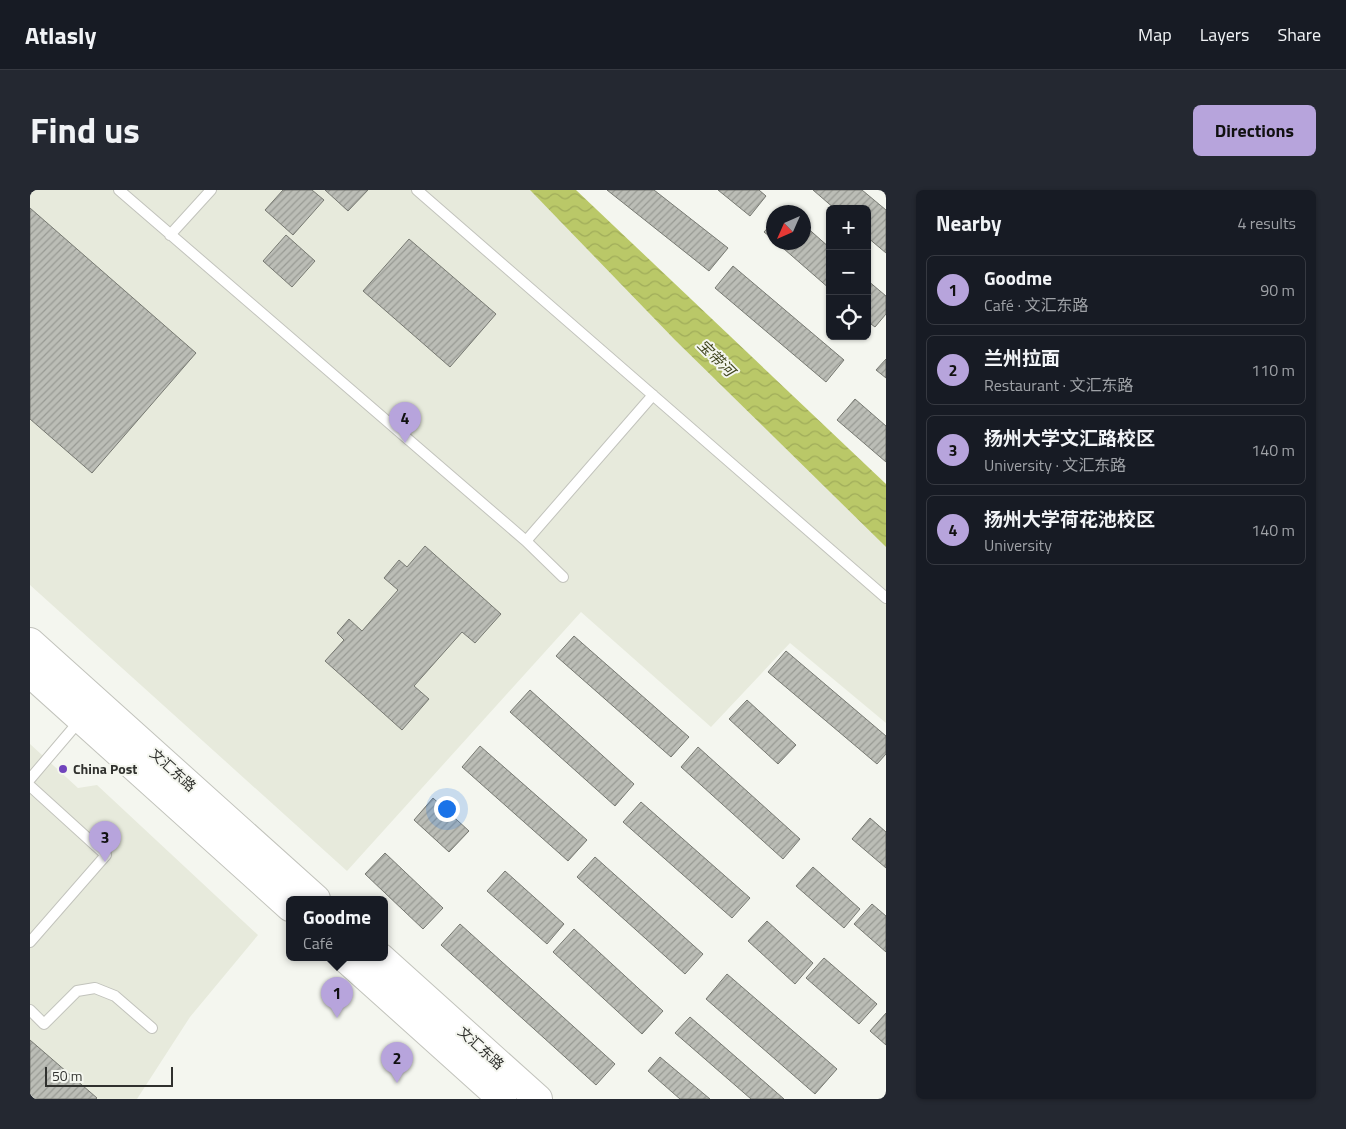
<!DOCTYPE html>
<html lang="en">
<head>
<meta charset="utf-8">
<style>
  body { margin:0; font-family:"Titillium Web","Noto Sans SC",sans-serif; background:#242831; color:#f1f3f6 }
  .controls { position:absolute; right:15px; top:15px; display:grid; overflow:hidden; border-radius:8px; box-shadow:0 1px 4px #0004 }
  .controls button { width:45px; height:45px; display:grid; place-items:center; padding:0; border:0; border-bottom:1px solid #363941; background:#171b24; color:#f1f3f6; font:25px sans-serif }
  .compass { position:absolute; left:736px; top:15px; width:45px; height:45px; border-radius:50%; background:#171b24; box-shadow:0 1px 4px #0004; rotate:225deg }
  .scale { position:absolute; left:15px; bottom:12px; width:128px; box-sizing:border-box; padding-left:5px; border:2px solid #30312e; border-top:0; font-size:14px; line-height:18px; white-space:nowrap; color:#30312e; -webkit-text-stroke:4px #f4f6ef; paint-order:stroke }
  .you { position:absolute; left:416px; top:618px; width:18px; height:18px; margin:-12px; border:4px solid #fff; border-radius:50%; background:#1a73e8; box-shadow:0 0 0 8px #1a73e833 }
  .badge { display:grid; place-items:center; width:32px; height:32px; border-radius:50%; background:#b7a4dc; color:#111; font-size:16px; font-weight:700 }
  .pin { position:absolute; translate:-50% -41px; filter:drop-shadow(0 1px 2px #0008) }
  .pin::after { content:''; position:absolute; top:26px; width:18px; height:15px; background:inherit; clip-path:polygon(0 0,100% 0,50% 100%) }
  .popup { position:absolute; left:256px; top:706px; width:102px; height:65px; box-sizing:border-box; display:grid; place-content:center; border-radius:8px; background:#171b24; filter:drop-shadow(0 1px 4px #0005); font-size:16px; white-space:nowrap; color:#9ea1a6 }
  .popup b { font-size:19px; color:#f1f3f6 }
  .popup::after { content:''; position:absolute; left:50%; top:100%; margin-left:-10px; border:10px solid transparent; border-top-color:#171b24 }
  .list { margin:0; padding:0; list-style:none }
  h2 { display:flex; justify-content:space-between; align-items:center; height:65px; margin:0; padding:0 20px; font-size:21px }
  h2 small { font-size:16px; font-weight:400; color:#9ea1a6 }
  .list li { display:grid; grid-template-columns:32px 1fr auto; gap:15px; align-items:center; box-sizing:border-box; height:70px; margin:0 10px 10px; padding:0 10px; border:1px solid #363941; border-radius:8px }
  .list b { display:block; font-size:19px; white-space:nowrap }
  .list p { margin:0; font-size:16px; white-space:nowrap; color:#9ea1a6 }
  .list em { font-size:16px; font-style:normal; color:#9ea1a6 }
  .icon { flex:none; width:28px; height:28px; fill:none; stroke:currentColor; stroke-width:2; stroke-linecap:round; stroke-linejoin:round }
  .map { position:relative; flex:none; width:856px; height:909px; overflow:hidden; border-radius:8px }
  header { display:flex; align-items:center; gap:30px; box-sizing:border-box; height:70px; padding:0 25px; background:#171b24; border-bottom:1px solid #363941 }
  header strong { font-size:24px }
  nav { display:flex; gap:28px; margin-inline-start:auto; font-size:18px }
  .intro { display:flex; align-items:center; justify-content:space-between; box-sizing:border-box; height:120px; padding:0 30px }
  h1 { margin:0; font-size:35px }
  .button { padding:12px 22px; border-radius:8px; background:#b7a4dc; color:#111; font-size:18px; font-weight:700 }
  main { display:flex; gap:30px; padding:0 30px }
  aside { flex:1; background:#171b24; border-radius:8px; box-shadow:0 1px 4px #0004 }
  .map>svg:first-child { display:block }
  .built { fill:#e7eadc }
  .water { fill:url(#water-waves) }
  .building { fill:url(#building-hatch); stroke:#777972 }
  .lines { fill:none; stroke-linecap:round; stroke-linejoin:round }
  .service-casing { stroke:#c2c3bc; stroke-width:12 }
  .secondary-casing { stroke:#c2c3bc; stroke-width:30 }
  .service { stroke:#fff; stroke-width:10 }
  .secondary { stroke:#fff; stroke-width:28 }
  .poi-dot { fill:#7044bc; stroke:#f4f6ef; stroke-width:2 }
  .labels { text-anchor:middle; stroke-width:4; stroke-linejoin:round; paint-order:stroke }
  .poi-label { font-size:14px; font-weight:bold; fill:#30312e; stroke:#f4f6ef; text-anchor:start }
  .street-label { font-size:14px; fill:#30312e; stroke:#f4f6ef }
  .water-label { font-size:15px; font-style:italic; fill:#42471f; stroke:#f4f6ef }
</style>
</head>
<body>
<header>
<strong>Atlasly</strong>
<nav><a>Map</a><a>Layers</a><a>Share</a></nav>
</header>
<div class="intro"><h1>Find us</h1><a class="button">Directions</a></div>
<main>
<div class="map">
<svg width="856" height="909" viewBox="0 0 856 909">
  <defs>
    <pattern id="water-waves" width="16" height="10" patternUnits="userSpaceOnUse" patternTransform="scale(1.25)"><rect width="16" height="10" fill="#bac868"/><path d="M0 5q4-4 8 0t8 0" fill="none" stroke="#a0ac5a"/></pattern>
    <pattern id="building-hatch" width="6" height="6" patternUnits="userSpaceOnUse" patternTransform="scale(1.25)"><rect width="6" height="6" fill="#bbbdb6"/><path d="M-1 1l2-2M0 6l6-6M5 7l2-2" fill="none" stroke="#989a94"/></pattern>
  </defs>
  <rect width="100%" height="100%" fill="#f4f6ef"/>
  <!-- built -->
  <path class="built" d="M 0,0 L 500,0 L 645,150 L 856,357 L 856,533 L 760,453 L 681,537 L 551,422 L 317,681 L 0,395 Z
    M 0,554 L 48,598 L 67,595 L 228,745 L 160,827 L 107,909 L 0,909 Z"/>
  <!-- water -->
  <path class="water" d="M 500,0 L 546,0 L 856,294 L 856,357 L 645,150 Z"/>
  <!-- building -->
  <path class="building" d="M 253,0 L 282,0 L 294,10 L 263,45 L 235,20 Z
    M 295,0 L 338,0 L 318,21 Z
    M 577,0 L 624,0 L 698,58 L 679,81 Z
    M 688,0 L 729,0 L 736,6 L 720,26 Z
    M 783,0 L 832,0 L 856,20 L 856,63 L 837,47 L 837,19 L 805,19 Z
    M 0,18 L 166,163 L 62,283 L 0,229 Z
    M 744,31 L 744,50 L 734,42 Z
    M 774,35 L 800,58 L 800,99 L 746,52 L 774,52 Z
    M 256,45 L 285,71 L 262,97 L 233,71 Z
    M 379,49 L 466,124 L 420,177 L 333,101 Z
    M 703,76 L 814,170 L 796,192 L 685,98 Z
    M 837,90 L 856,106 L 856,124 L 845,137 L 837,131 Z
    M 856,169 L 856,188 L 846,180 Z
    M 825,209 L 856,236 L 856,272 L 807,230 Z
    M 395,356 L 471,424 L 445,453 L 432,442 L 384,496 L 399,509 L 372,540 L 295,471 L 314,450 L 307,443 L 319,429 L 332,441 L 368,400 L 354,388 L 369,370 L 377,377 Z
    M 544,446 L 659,547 L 641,567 L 526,466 Z
    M 756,461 L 856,546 L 856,564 L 847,574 L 738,482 Z
    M 500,500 L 604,594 L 585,616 L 480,522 Z
    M 717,510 L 766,555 L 748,574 L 699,529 Z
    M 450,556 L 557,650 L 538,671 L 432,577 Z
    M 668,557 L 770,649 L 753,669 L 651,577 Z
    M 403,608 L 439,641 L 419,662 L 384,630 Z
    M 611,612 L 720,708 L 702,728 L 593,632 Z
    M 840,628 L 856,642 L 856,678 L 822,649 Z
    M 355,663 L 413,718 L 393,739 L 335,684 Z
    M 565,667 L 673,764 L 655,784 L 547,687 Z
    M 783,677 L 830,719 L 814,738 L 766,696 Z
    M 475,681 L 534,734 L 517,754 L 457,701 Z
    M 842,714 L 856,726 L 856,762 L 824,734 Z
    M 737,731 L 783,773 L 765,794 L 718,751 Z
    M 430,734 L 585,874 L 566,895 L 411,755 Z
    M 544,739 L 633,821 L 612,844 L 523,762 Z
    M 794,768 L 847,814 L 829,834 L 776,788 Z
    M 697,784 L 807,879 L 785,904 L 676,809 Z
    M 856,823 L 856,855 L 840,841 Z
    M 660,827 L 754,909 L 721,909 L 645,843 Z
    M 0,850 L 67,908 L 66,909 L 0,909 Z
    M 630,867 L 680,909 L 650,909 L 618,881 Z"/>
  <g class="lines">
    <!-- service casing -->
    <g class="service-casing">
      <path id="service" d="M 89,0 L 496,351 L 533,387
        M 387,0 L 856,408
        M 140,45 L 181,0
        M 496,351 L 623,205
        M 0,589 L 51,529
        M 0,596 L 76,665 L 0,752
        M 0,820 L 14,834 L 47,801 L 65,798 L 85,806 L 122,838"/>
    </g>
    <!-- secondary casing -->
    <g class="secondary-casing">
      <path id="secondary" d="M 0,452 L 286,709
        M 0,483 L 260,717
        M 314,767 L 472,909
        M 350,767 L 508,909"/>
    </g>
    <!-- service -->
    <use href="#service" class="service"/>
    <!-- secondary -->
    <use href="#secondary" class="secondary"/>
  </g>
  <!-- markers -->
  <circle class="poi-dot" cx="33" cy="579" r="5"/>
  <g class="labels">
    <!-- poi labels -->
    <g class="poi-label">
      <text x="43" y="584">China Post</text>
    </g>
    <!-- street labels -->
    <g class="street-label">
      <text transform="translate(143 580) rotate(42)" y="5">文汇东路</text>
      <text transform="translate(451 858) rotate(42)" y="5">文汇东路</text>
    </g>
    <!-- water labels -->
    <g class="water-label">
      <text transform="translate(686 168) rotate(45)" y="5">宝带河</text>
    </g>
  </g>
</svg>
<div class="controls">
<button>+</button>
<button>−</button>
<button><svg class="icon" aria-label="locate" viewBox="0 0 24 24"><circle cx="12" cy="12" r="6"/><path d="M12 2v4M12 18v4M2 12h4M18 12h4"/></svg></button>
</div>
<svg class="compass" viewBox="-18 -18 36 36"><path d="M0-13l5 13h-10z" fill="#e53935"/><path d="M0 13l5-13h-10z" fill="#9ea1a6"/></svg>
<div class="scale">50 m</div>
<div class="you"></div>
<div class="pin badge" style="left:307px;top:828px">1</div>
<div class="popup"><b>Goodme</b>Café</div>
<div class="pin badge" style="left:367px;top:893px">2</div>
<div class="pin badge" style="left:75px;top:672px">3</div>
<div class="pin badge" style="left:375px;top:253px">4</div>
</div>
<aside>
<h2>Nearby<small>4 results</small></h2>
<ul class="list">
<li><span class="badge">1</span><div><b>Goodme</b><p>Café · 文汇东路</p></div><em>90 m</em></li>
<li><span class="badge">2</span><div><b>兰州拉面</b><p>Restaurant · 文汇东路</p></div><em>110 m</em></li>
<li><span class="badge">3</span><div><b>扬州大学文汇路校区</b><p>University · 文汇东路</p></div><em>140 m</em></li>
<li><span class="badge">4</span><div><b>扬州大学荷花池校区</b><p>University</p></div><em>140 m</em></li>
</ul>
</aside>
</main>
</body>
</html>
